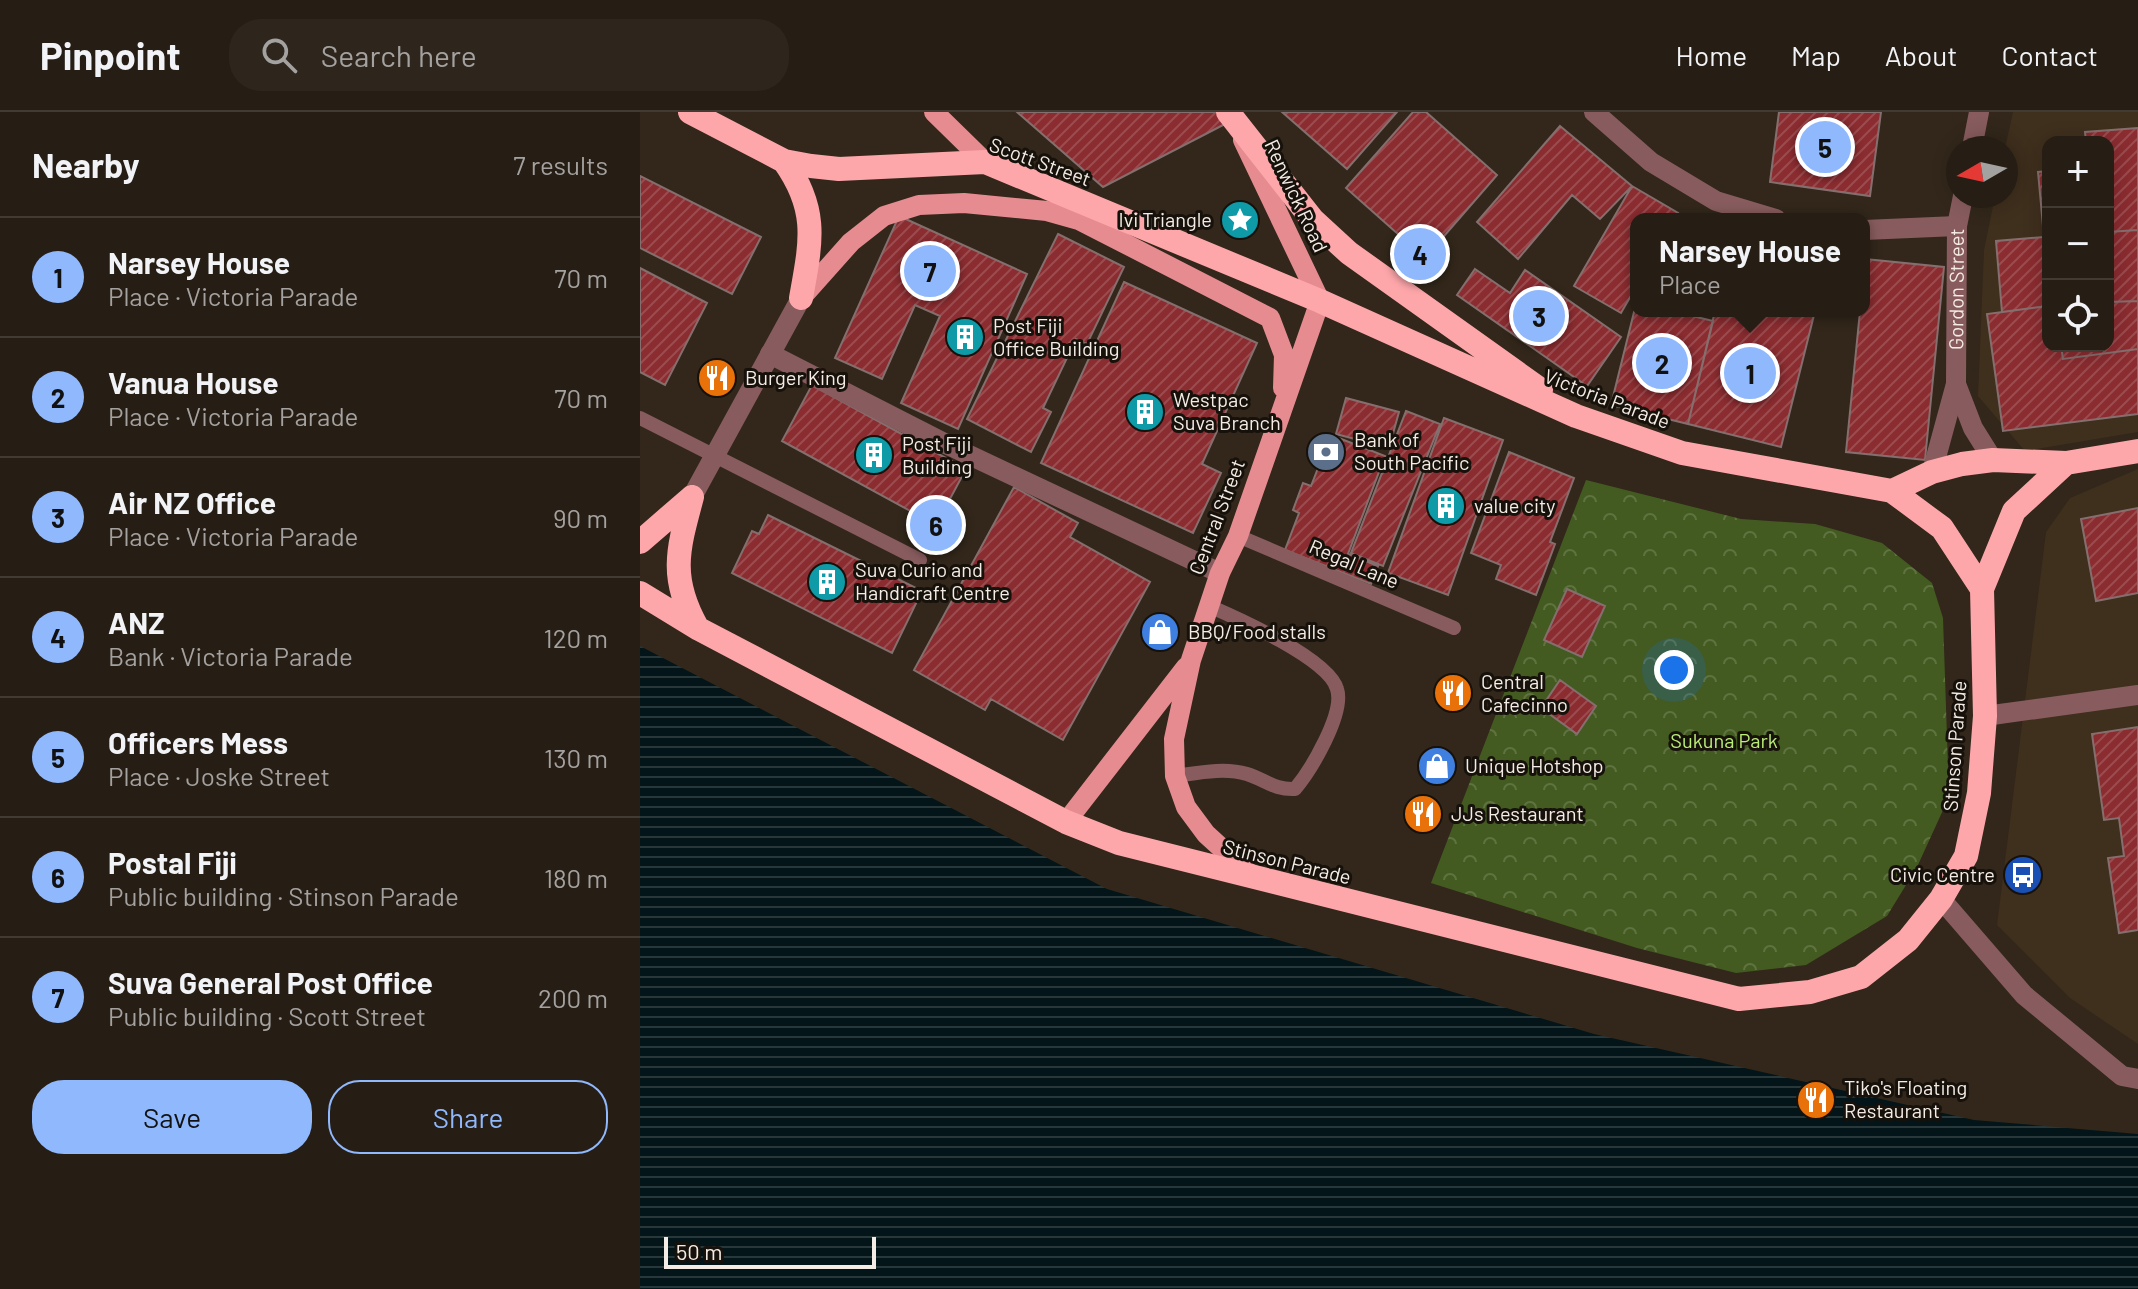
<!DOCTYPE html>
<html lang="en">
<head>
<meta charset="utf-8">
<style>
  body { margin:0; font-family:Barlow,sans-serif; background:#2e261d; color:#f1f3f6 }
  .controls { position:absolute; right:24px; top:24px; display:grid; overflow:hidden; border-radius:16px; box-shadow:0 4px 20px #0003 }
  .controls button { width:72px; height:72px; display:grid; place-items:center; padding:0; border:0; border-bottom:2px solid #423b34; background:#261d14; color:#f1f3f6; font:40px sans-serif }
  .compass { position:absolute; left:1306px; top:24px; width:72px; height:72px; border-radius:50%; background:#261d14; box-shadow:0 4px 20px #0003; rotate:261deg }
  .scale { position:absolute; left:24px; bottom:20px; width:212px; box-sizing:border-box; padding-left:8px; border:4px solid #f5ede5; border-top:0; font-size:22px; line-height:28px; white-space:nowrap; color:#f5ede5; -webkit-text-stroke:6px #16110b; paint-order:stroke }
  .you { position:absolute; left:1034px; top:558px; width:28px; height:28px; margin:-20px; border:6px solid #fff; border-radius:50%; background:#1a73e8; box-shadow:0 0 0 12px #1a73e833 }
  .badge { display:grid; place-items:center; width:52px; height:52px; border-radius:50%; background:#8fb8fd; color:#111; font-size:26px; font-weight:700 }
  .pin { position:absolute; translate:-50% -50%; border:4px solid #fff; box-shadow:0 2px 8px #0006 }
  .popup { position:absolute; left:990px; top:101px; width:240px; height:104px; box-sizing:border-box; display:grid; place-content:center; border-radius:16px; background:#261d14; filter:drop-shadow(0 2px 6px #0005); font-size:26px; white-space:nowrap; color:#a4a2a0 }
  .popup b { font-size:30px; color:#f1f3f6 }
  .popup::after { content:''; position:absolute; left:50%; top:100%; margin-left:-16px; border:16px solid transparent; border-top-color:#261d14 }
  .list { margin:0; padding:0; list-style:none }
  h2 { display:flex; justify-content:space-between; align-items:center; height:104px; margin:0; padding:0 32px; font-size:34px }
  h2 small { font-size:26px; font-weight:400; color:#a4a2a0 }
  .list li { display:grid; grid-template-columns:52px 1fr auto; gap:24px; align-items:center; box-sizing:border-box; height:120px; padding:0 32px; border-top:2px solid #423b34 }
  .list b { display:block; font-size:30px; white-space:nowrap }
  .list p { margin:0; font-size:26px; white-space:nowrap; color:#a4a2a0 }
  .list em { font-size:26px; font-style:normal; color:#a4a2a0 }
  .actions { display:flex; gap:16px; padding:24px 32px }
  .actions a { flex:1; padding:18px 0; border:2px solid #8fb8fd; border-radius:32px; text-align:center; font-size:28px; color:#8fb8fd }
  .actions .main { background:#8fb8fd; color:#111 }
  .icon { flex:none; width:44px; height:44px; fill:none; stroke:currentColor; stroke-width:2; stroke-linecap:round; stroke-linejoin:round }
  .map { position:relative; flex:none; width:1498px; height:1177px; overflow:hidden }
  header { display:flex; align-items:center; gap:48px; box-sizing:border-box; height:112px; padding:0 40px; background:#261d14; border-bottom:2px solid #423b34 }
  header strong { font-size:38px }
  nav { display:flex; gap:44px; margin-inline-start:auto; font-size:28px }
  .search { width:560px; height:72px; background:#2e261d; display:flex; align-items:center; gap:20px; box-sizing:border-box; padding:0 28px; border-radius:32px; color:#a4a2a0; font-size:30px }
  main { display:flex }
  aside { flex:1; background:#261d14 }
  .map>svg:first-child { display:block }
  .built { fill:#3f2f1d; fill-rule:evenodd }
  .forest { fill:url(#forest-crowns) }
  .water { fill:url(#water-rules) }
  .building { fill:url(#building-hatch); stroke:#856f6e; stroke-width:2 }
  .lines { fill:none; stroke-linecap:round; stroke-linejoin:round }
  .lane { stroke:#885c5e; stroke-width:14 }
  .street { stroke:#885c5e; stroke-width:20 }
  .primary { stroke:#e68c91; stroke-width:20 }
  .highway { stroke:#fea7ab; stroke-width:24 }
  .labels { text-anchor:middle; stroke-width:6; stroke-linejoin:round; paint-order:stroke }
  .street-label { font-size:20px; fill:#f5ede5; stroke:#16110b }
  .poi-label { font-size:20px; fill:#f5ede5; stroke:#16110b; text-anchor:start }
  .park-label { font-size:20px; fill:#bbee76; stroke:#16110b }
</style>
</head>
<body>
<header>
<strong>Pinpoint</strong>
<div class="search"><svg class="icon" aria-label="search" viewBox="0 0 24 24"><circle cx="10" cy="10" r="6"/><path d="M15 15l6 6"/></svg>Search here</div>
<nav><a>Home</a><a>Map</a><a>About</a><a>Contact</a></nav>
</header>
<main>
<aside>
<h2>Nearby<small>7 results</small></h2>
<ul class="list">
<li><span class="badge">1</span><div><b>Narsey House</b><p>Place · Victoria Parade</p></div><em>70 m</em></li>
<li><span class="badge">2</span><div><b>Vanua House</b><p>Place · Victoria Parade</p></div><em>70 m</em></li>
<li><span class="badge">3</span><div><b>Air NZ Office</b><p>Place · Victoria Parade</p></div><em>90 m</em></li>
<li><span class="badge">4</span><div><b>ANZ</b><p>Bank · Victoria Parade</p></div><em>120 m</em></li>
<li><span class="badge">5</span><div><b>Officers Mess</b><p>Place · Joske Street</p></div><em>130 m</em></li>
<li><span class="badge">6</span><div><b>Postal Fiji</b><p>Public building · Stinson Parade</p></div><em>180 m</em></li>
<li><span class="badge">7</span><div><b>Suva General Post Office</b><p>Public building · Scott Street</p></div><em>200 m</em></li>
</ul>
<div class="actions"><a class="main">Save</a><a>Share</a></div>
</aside>
<div class="map">
<svg width="1498" height="1177" viewBox="0 0 1498 1177">
  <defs>
    <pattern id="forest-crowns" width="20" height="18" patternUnits="userSpaceOnUse" patternTransform="scale(2)"><rect width="20" height="18" fill="#435b21"/><path d="M2 6a3 3 0 1 1 6 0M12 15a3 3 0 1 1 6 0" fill="none" stroke="#5f7341"/></pattern>
    <pattern id="water-rules" width="6" height="5" patternUnits="userSpaceOnUse" patternTransform="scale(2)"><rect width="6" height="5" fill="#031518"/><path d="M0 2.5h6" fill="none" stroke="#283739"/></pattern>
    <pattern id="building-hatch" width="6" height="6" patternUnits="userSpaceOnUse" patternTransform="scale(2)"><rect width="6" height="6" fill="#8b2c30"/><path d="M-1 1l2-2M0 6l6-6M5 7l2-2" fill="none" stroke="#9c4b4e"/></pattern>
  </defs>
  <rect width="100%" height="100%" fill="#32271a"/>
  <!-- built -->
  <path class="built" d="M 1373,0 L 1498,0 L 1498,320 L 1385,339 L 1338,284 L 1344,138 L 1355,84 L 1366,84 L 1365,36 ZM 1408,30 L 1468,30 L 1468,234 L 1408,234 Z
    M 1498,357 L 1498,932 L 1430,886 L 1357,813 L 1406,420 L 1430,386 Z"/>
  <!-- forest -->
  <path class="forest" d="M 946,368 L 1101,407 L 1175,412 L 1242,431 L 1292,471 L 1303,506 L 1309,685 L 1277,755 L 1247,804 L 1166,853 L 1096,861 L 997,836 L 791,771 Z"/>
  <!-- water -->
  <path class="water" d="M 0,534 L 467,777 L 954,922 L 1334,1008 L 1498,1022 L 1498,1177 L 0,1177 Z"/>
  <!-- building -->
  <path class="building" d="M 377,0 L 577,0 L 585,12 L 463,75 Z
    M 642,0 L 757,0 L 707,57 Z
    M 773,0 L 786,0 L 857,63 L 785,146 L 706,76 Z
    M 1139,0 L 1241,0 L 1230,84 L 1130,70 Z
    M 920,14 L 992,74 L 960,107 L 932,83 L 878,147 L 837,110 Z
    M 1498,16 L 1498,118 L 1468,120 L 1468,30 L 1446,30 L 1445,20 Z
    M 1408,59 L 1408,125 L 1404,125 L 1398,60 Z
    M 0,64 L 121,125 L 92,182 L 0,136 Z
    M 992,74 L 1038,101 L 1035,107 L 996,107 L 996,175 L 981,201 L 934,174 Z
    M 259,104 L 387,162 L 318,317 L 261,291 L 300,204 L 275,193 L 242,267 L 195,246 Z
    M 1498,118 L 1498,189 L 1468,190 L 1468,120 Z
    M 418,122 L 484,155 L 447,232 L 436,227 L 403,296 L 411,300 L 391,340 L 327,307 Z
    M 1404,125 L 1408,125 L 1408,194 L 1362,200 L 1356,129 Z
    M 1225,147 L 1304,155 L 1285,348 L 1206,340 L 1220,199 L 1224,199 Z
    M 0,156 L 67,191 L 25,273 L 0,260 Z
    M 835,157 L 870,181 L 885,158 L 981,225 L 947,274 L 817,183 Z
    M 484,170 L 617,231 L 562,352 L 581,361 L 553,421 L 401,351 Z
    M 1498,189 L 1498,237 L 1423,247 L 1421,234 L 1468,234 L 1468,190 Z
    M 996,192 L 996,199 L 1032,199 L 1073,209 L 1048,312 L 971,293 Z
    M 1408,194 L 1408,234 L 1421,234 L 1423,247 L 1498,237 L 1498,302 L 1363,319 L 1347,202 Z
    M 1075,199 L 1175,199 L 1141,335 L 1048,312 Z
    M 172,273 L 326,357 L 296,413 L 142,329 Z
    M 706,286 L 759,300 L 749,336 L 696,322 Z
    M 766,299 L 800,312 L 743,454 L 711,441 Z
    M 804,306 L 863,328 L 808,483 L 748,461 Z
    M 691,323 L 745,344 L 708,442 L 738,454 L 731,472 L 645,438 L 659,401 L 653,398 L 663,371 L 671,374 Z
    M 869,340 L 934,366 L 910,430 L 915,432 L 896,483 L 856,467 L 861,453 L 831,441 Z
    M 374,375 L 438,411 L 430,425 L 510,470 L 423,628 L 351,587 L 345,598 L 274,558 Z
    M 1498,396 L 1498,481 L 1456,489 L 1441,407 Z
    M 128,403 L 282,479 L 252,541 L 92,461 L 112,419 L 119,422 Z
    M 927,477 L 965,494 L 942,545 L 904,528 Z
    M 920,568 L 956,594 L 937,622 L 901,596 Z
    M 1498,615 L 1498,818 L 1479,821 L 1468,746 L 1484,744 L 1479,706 L 1464,708 L 1452,622 Z"/>
  <g class="lines">
    <!-- lane -->
    <path class="lane" d="M 0,306 L 280,448
      M 598,424 L 814,516
      M 535,664 C 557,661 584,655 607,662 C 626,668 634,678 655,677 C 671,658 705,601 697,577 C 689,547 597,506 569,494"/>
    <!-- street -->
    <g class="street">
      <path d="M 954,0 L 1011,50 L 1076,89 L 1136,107"/>
      <path d="M 1332,36 L 1339,0"/>
      <path d="M 1224,118 L 1317,114"/>
      <path d="M 130,242 L 308,333 L 580,461"/>
      <path d="M 1316,272 L 1333,316 L 1353,348"/>
      <path id="s1" d="M 1292,360 L 1316,272 L 1317,114 L 1323,84"/>
      <path d="M 52,385 L 161,186"/>
      <path d="M 1345,604 L 1498,583"/>
      <path d="M 1301,787 L 1384,883 L 1482,964 L 1498,967"/>
    </g>
    <!-- primary -->
    <path class="primary" d="M 294,0 L 345,50
      M 603,28 L 680,189 L 598,424 L 580,461 L 551,548 L 534,627 L 535,664 L 546,695 L 566,722 L 612,764
      M 161,186 L 211,130 L 244,104 L 279,93 L 324,91 L 407,99 L 439,108 L 630,206 L 644,243 L 643,276
      M 426,710 L 546,555"/>
    <!-- highway -->
    <path class="highway" d="M 50,0 L 144,49 L 171,54 L 199,57 L 345,50 L 680,189 L 936,304 L 1042,341 L 1252,379 L 1302,416 L 1342,477
      M 588,0 L 672,107 L 709,141 L 901,278
      M 144,49 C 179,98 171,130 161,186
      M 1252,379 L 1292,360 L 1322,352 L 1353,348 L 1426,351 L 1498,339
      M 52,385 C 38,437 29,465 57,515
      M 0,430 L 52,385
      M 0,481 L 59,517 L 426,710 L 479,731 L 1099,887 L 1170,880 L 1221,865 L 1268,828 L 1301,787 L 1326,744 L 1339,681 L 1345,604 L 1342,477 L 1374,399 L 1426,351"/>
  </g>
  <!-- icons -->
  <defs>
    <g id="sight-disc" transform="scale(2)"><circle r="9.5" fill="#0f9aa8" stroke="#16110b"/><path d="M0-6L1.8-2.2L6-1.7L2.9 1.2L3.7 5.4L0 3.3L-3.7 5.4L-2.9 1.2L-6-1.7L-1.8-2.2Z" fill="#fff"/></g>
    <g id="building-disc" transform="scale(2)"><circle r="9.5" fill="#0f9aa8" stroke="#16110b"/><path d="M-4-6H4V6H1V3H-1V6H-4ZM-2.5-4.3h1.7v1.8h-1.7ZM.8-4.3h1.7v1.8H.8ZM-2.5-1h1.7V.8h-1.7ZM.8-1h1.7V.8H.8Z" fill="#fff"/></g>
    <g id="restaurant-disc" transform="scale(2)"><circle r="9.5" fill="#e8710a" stroke="#16110b"/><path d="M-5-6h1v4h1v-4h1v4h1v-4h1v5L-1.5 .5V6h-2V.5L-5-1ZM5-6V6H3V1.5H1.5Q1.5-4 5-6Z" fill="#fff"/></g>
    <g id="bank-disc" transform="scale(2)"><circle r="9.5" fill="#5c6f8a" stroke="#16110b"/><path d="M-6-4H6V4H-6ZM0-2.3a2.3 2.3 0 1 0 0 4.6a2.3 2.3 0 1 0 0-4.6Z" fill="#fff"/></g>
    <g id="shop-disc" transform="scale(2)"><circle r="9.5" fill="#3f7fe0" stroke="#16110b"/><path d="M-5-2.5h2.3a2.7 3.5 0 0 1 5.4 0H5L5.5 6h-11ZM-1.5-2.5h3a1.5 2.3 0 0 0-3 0Z" fill="#fff"/></g>
    <g id="bus-disc" transform="scale(2)"><circle r="9.5" fill="#1a4fb4" stroke="#16110b"/><path d="M-5-6H5V4H4V6H2V4H-2V6H-4V4H-5ZM-3.5-4V0h7V-4ZM-3.5 1.2v1.5H-2V1.2ZM2 1.2v1.5H3.5V1.2Z" fill="#fff"/></g>
  </defs>
  <g fill-rule="evenodd">
    <use href="#sight-disc" x="600" y="108"/>
    <use href="#building-disc" x="325" y="225"/>
    <use href="#restaurant-disc" x="77" y="266"/>
    <use href="#building-disc" x="505" y="300"/>
    <use href="#bank-disc" x="686" y="340"/>
    <use href="#building-disc" x="234" y="343"/>
    <use href="#building-disc" x="806" y="394"/>
    <use href="#building-disc" x="187" y="470"/>
    <use href="#shop-disc" x="520" y="520"/>
    <use href="#restaurant-disc" x="813" y="581"/>
    <use href="#shop-disc" x="797" y="654"/>
    <use href="#restaurant-disc" x="783" y="702"/>
    <use href="#bus-disc" x="1383" y="763"/>
    <use href="#restaurant-disc" x="1176" y="988"/>
  </g>
  <g class="labels">
    <!-- street labels -->
    <g class="street-label">
      <text transform="translate(400 50) rotate(20)" y="7">Scott Street</text>
      <text transform="translate(656 84) rotate(65)" y="7">Renwick Road</text>
      <text dy="7" stroke="none"><textPath href="#s1" startOffset="186">Gordon Street</textPath></text>
      <text transform="translate(967 287) rotate(21)" y="7">Victoria Parade</text>
      <text transform="translate(577 405) rotate(-69)" y="7">Central Street</text>
      <text transform="translate(714 452) rotate(23)" y="7">Regal Lane</text>
      <text transform="translate(1315 634) rotate(-86)" y="7">Stinson Parade</text>
      <text transform="translate(647 750) rotate(14)" y="7">Stinson Parade</text>
    </g>
    <!-- poi labels -->
    <g class="poi-label">
      <text x="572" y="115" text-anchor="end">Ivi Triangle</text>
      <text x="353" y="221">Post Fiji<tspan x="353" dy="23">Office Building</tspan></text>
      <text x="105" y="273">Burger King</text>
      <text x="533" y="295">Westpac<tspan x="533" dy="23">Suva Branch</tspan></text>
      <text x="714" y="335">Bank of<tspan x="714" dy="23">South Pacific</tspan></text>
      <text x="262" y="339">Post Fiji<tspan x="262" dy="23">Building</tspan></text>
      <text x="834" y="401">value city</text>
      <text x="215" y="465">Suva Curio and<tspan x="215" dy="23">Handicraft Centre</tspan></text>
      <text x="548" y="527">BBQ/Food stalls</text>
      <text x="841" y="577">Central<tspan x="841" dy="23">Cafecinno</tspan></text>
      <text x="825" y="661">Unique Hotshop</text>
      <text x="811" y="709">JJs Restaurant</text>
      <text x="1355" y="770" text-anchor="end">Civic Centre</text>
      <text x="1204" y="983">Tiko's Floating<tspan x="1204" dy="23">Restaurant</tspan></text>
    </g>
    <!-- park labels -->
    <g class="park-label">
      <text x="1084" y="636">Sukuna Park</text>
    </g>
  </g>
</svg>
<div class="controls">
<button>+</button>
<button>−</button>
<button><svg class="icon" aria-label="locate" viewBox="0 0 24 24"><circle cx="12" cy="12" r="6"/><path d="M12 2v4M12 18v4M2 12h4M18 12h4"/></svg></button>
</div>
<svg class="compass" viewBox="-18 -18 36 36"><path d="M0-13l5 13h-10z" fill="#e53935"/><path d="M0 13l5-13h-10z" fill="#a4a2a0"/></svg>
<div class="scale">50 m</div>
<div class="you"></div>
<div class="pin badge" style="left:1110px;top:261px">1</div>
<div class="popup"><b>Narsey House</b>Place</div>
<div class="pin badge" style="left:1022px;top:251px">2</div>
<div class="pin badge" style="left:899px;top:204px">3</div>
<div class="pin badge" style="left:780px;top:142px">4</div>
<div class="pin badge" style="left:1185px;top:35px">5</div>
<div class="pin badge" style="left:296px;top:413px">6</div>
<div class="pin badge" style="left:290px;top:159px">7</div>
</div>
</main>
</body>
</html>
